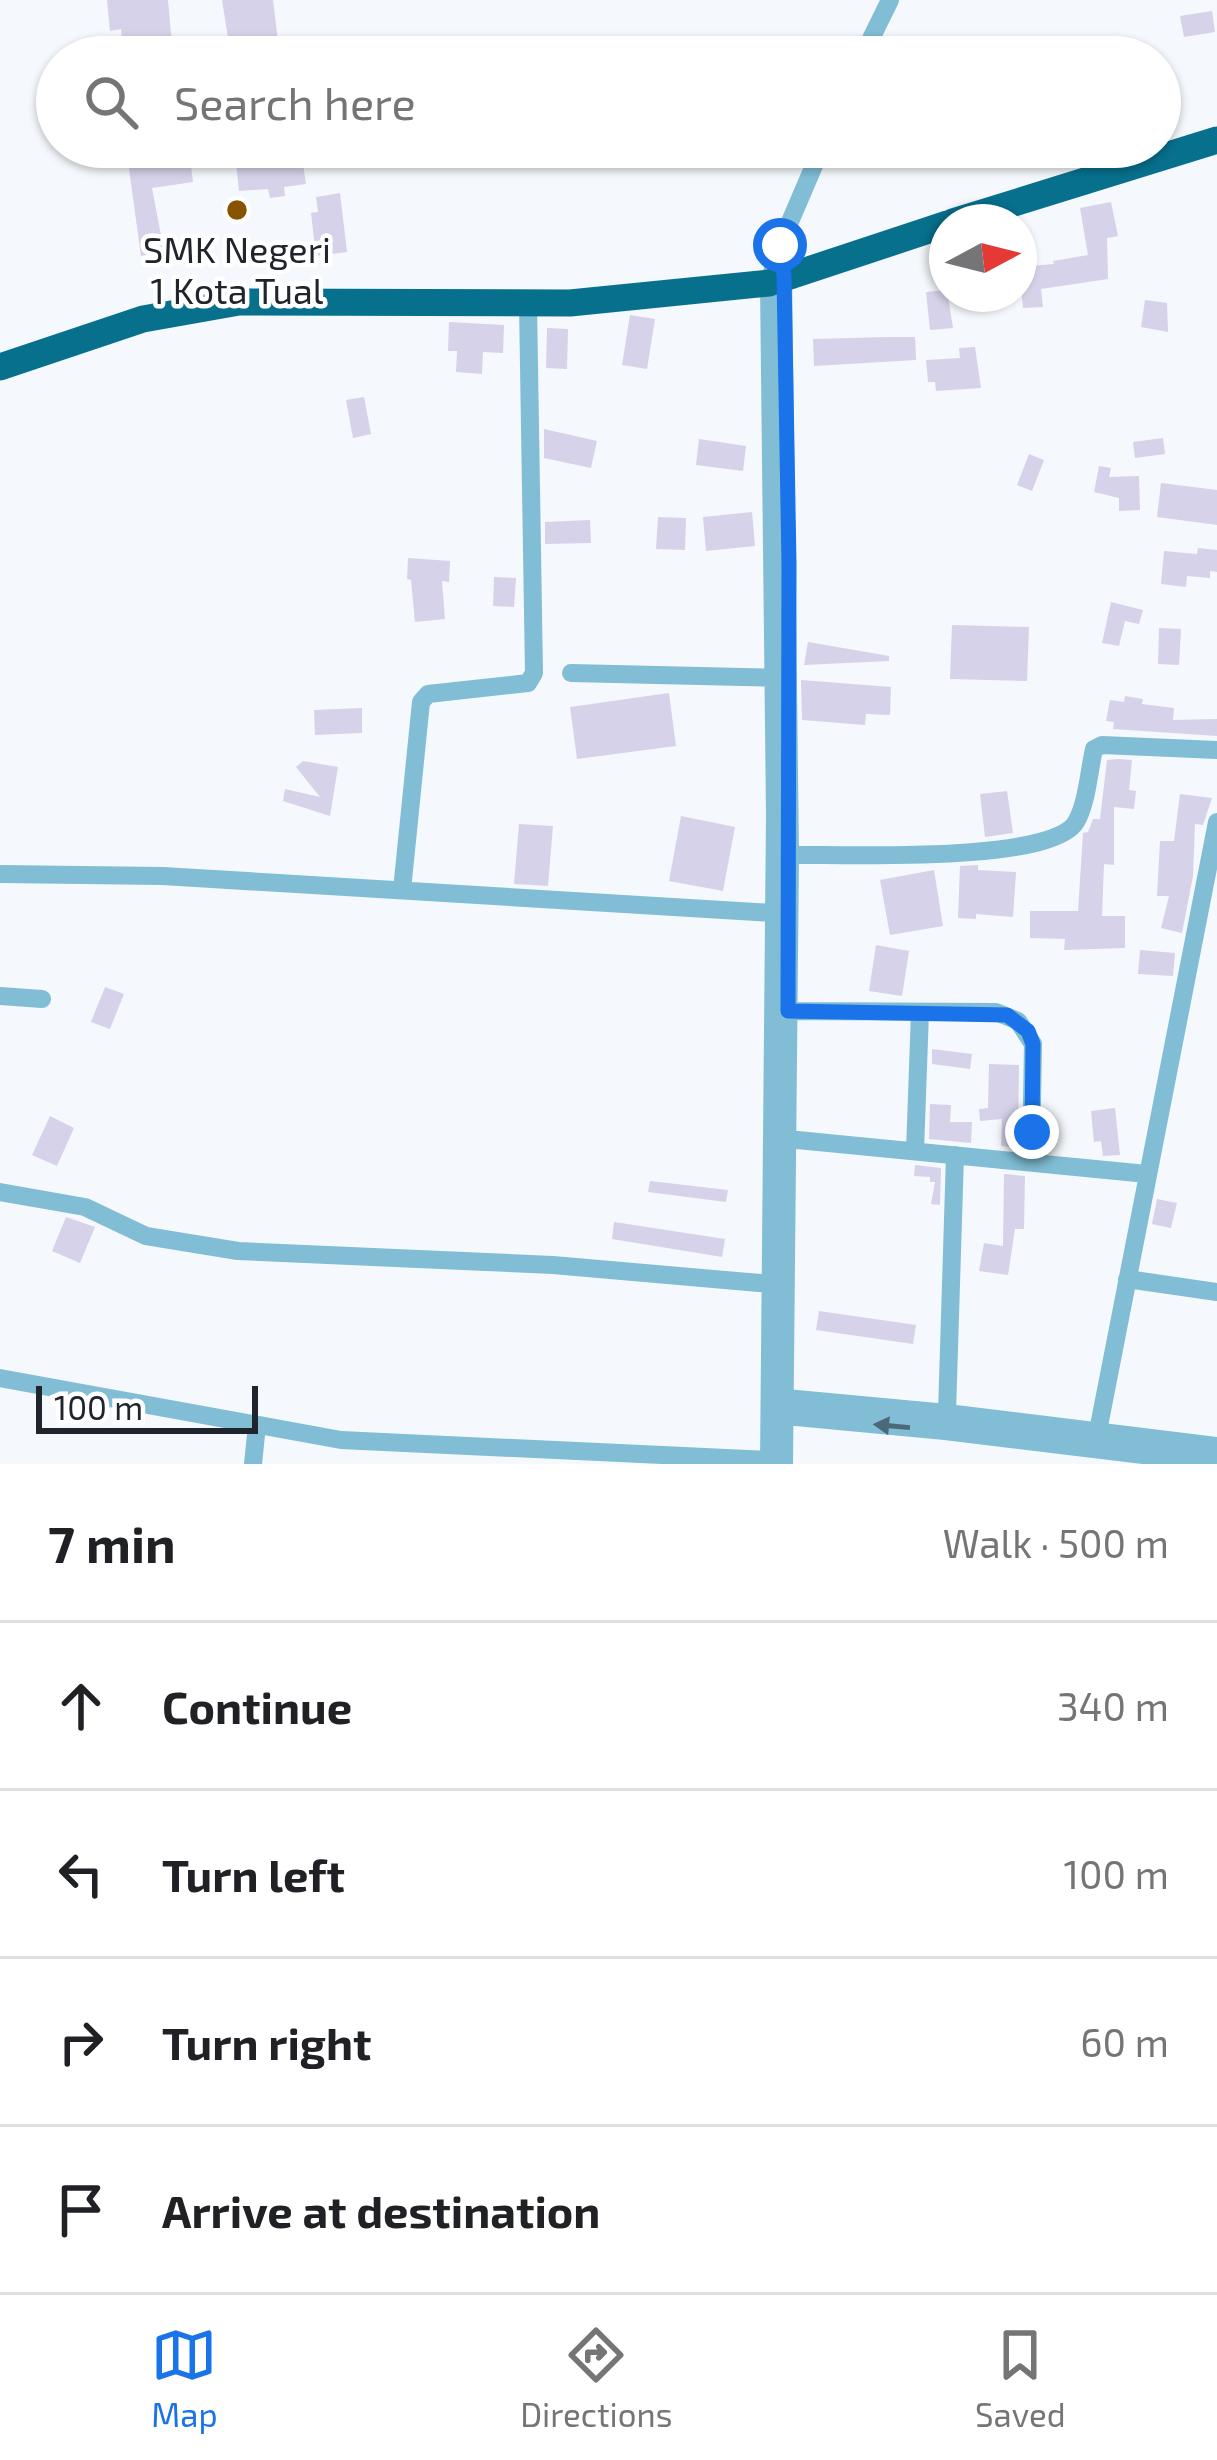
<!DOCTYPE html>
<html lang="en">
<head>
<meta charset="utf-8">
<style>
  body { margin:0; font-family:"Exo 2",sans-serif; background:#f2f2f2; color:#202124 }
  .compass { position:absolute; left:929px; top:204px; width:108px; height:108px; border-radius:50%; background:#fff; box-shadow:0 3px 9px #0004; rotate:83deg }
  .scale { position:absolute; left:36px; bottom:30px; width:222px; box-sizing:border-box; padding-left:12px; border:6px solid #20252d; border-top:0; font-size:33px; line-height:42px; white-space:nowrap; color:#20252d; -webkit-text-stroke:9px #fff; paint-order:stroke }
  .stop { position:absolute; width:36px; height:36px; margin:-27px; border:9px solid #1a73e8; border-radius:50%; background:#fff }
  .stop.end { background:#1a73e8; border-color:#fff; box-shadow:0 3px 12px #0008 }
  .list { margin:0; padding:0; list-style:none }
  h2 { display:flex; justify-content:space-between; align-items:center; height:156px; margin:0; padding:0 48px; font-size:51px }
  h2 small { font-size:39px; font-weight:400; color:#757577 }
  .list li { display:grid; grid-template-columns:78px 1fr auto; gap:36px; align-items:center; box-sizing:border-box; height:168px; padding:0 48px; border-top:3px solid #e0e0e0 }
  .list b { display:block; font-size:45px; white-space:nowrap }
  .list em { font-size:39px; font-style:normal; color:#757577 }
  .icon { flex:none; width:66px; height:66px; fill:none; stroke:currentColor; stroke-width:2; stroke-linecap:round; stroke-linejoin:round }
  .map { position:relative; flex:none; width:1217px; height:1464px; overflow:hidden }
  .search { position:absolute; background:#fff; box-shadow:0 3px 9px #0004; left:36px; right:36px; top:36px; height:132px; display:flex; align-items:center; gap:30px; box-sizing:border-box; padding:0 42px; border-radius:66px; color:#757577; font-size:45px }
  .sheet { height:828px; background:#fff }
  nav { display:flex; justify-content:space-around; align-items:center; box-sizing:border-box; height:168px; border-top:3px solid #e0e0e0; background:#fff; font-size:33px; color:#757577 }
  nav a { display:grid; justify-items:center; gap:6px }
  nav .on { color:#1a73e8 }
  .map>svg:first-child { display:block }
  .building { fill:#d6d2ea }
  .lines { fill:none; stroke-linecap:round; stroke-linejoin:round }
  .minor { stroke:#81bdd5; stroke-width:18 }
  .highway { stroke:#07708d; stroke-width:27 }
  .oneway { fill:#4c6979 }
  .route { stroke:#1a73e8; stroke-width:15 }
  .poi-dot { fill:#875300; stroke:#fff; stroke-width:4.5 }
  .labels { text-anchor:middle; stroke-width:9; stroke-linejoin:round; paint-order:stroke }
  .poi-label { font-size:36px; fill:#20252d; stroke:#fff }
</style>
</head>
<body>
<div class="map">
<svg width="1217" height="1464" viewBox="0 0 1217 1464">
  <rect width="100%" height="100%" fill="#f5f8fc"/>
  <!-- building -->
  <path class="building" d="M 107,0 L 168,0 L 173,57 L 124,57 L 121,29 L 110,31 Z
    M 222,0 L 273,0 L 279,49 L 231,57 Z
    M 1212,11 L 1215,32 L 1184,37 L 1180,16 Z
    M 126,147 L 189,149 L 193,182 L 152,188 L 164,251 L 141,256 Z
    M 302,157 L 306,184 L 284,187 L 285,196 L 270,198 L 268,189 L 239,191 L 236,163 Z
    M 340,193 L 347,252 L 316,256 L 311,213 L 318,212 L 316,197 Z
    M 1111,202 L 1118,236 L 1107,238 L 1108,279 L 1041,289 L 1043,307 L 1023,308 L 1019,267 L 1054,264 L 1053,261 L 1088,255 L 1080,208 Z
    M 947,290 L 953,328 L 930,330 L 926,292 Z
    M 1145,300 L 1167,303 L 1168,332 L 1141,327 Z
    M 630,315 L 655,319 L 647,369 L 622,365 Z
    M 449,322 L 504,325 L 503,353 L 483,352 L 482,374 L 456,372 L 457,351 L 448,351 Z
    M 547,328 L 568,329 L 567,369 L 546,368 Z
    M 887,337 L 915,337 L 916,360 L 814,366 L 813,339 Z
    M 975,347 L 981,388 L 936,391 L 935,382 L 928,382 L 926,360 L 960,358 L 959,348 Z
    M 364,397 L 371,434 L 353,438 L 346,400 Z
    M 544,429 L 597,441 L 591,468 L 544,458 Z
    M 1163,438 L 1165,454 L 1135,458 L 1133,442 Z
    M 699,439 L 746,446 L 743,471 L 696,465 Z
    M 1029,454 L 1044,460 L 1032,491 L 1017,485 Z
    M 1099,466 L 1111,468 L 1109,477 L 1139,476 L 1140,510 L 1119,511 L 1119,498 L 1094,492 Z
    M 1161,483 L 1217,490 L 1217,525 L 1157,517 Z
    M 752,512 L 755,546 L 706,551 L 703,517 Z
    M 658,517 L 686,518 L 685,550 L 656,549 Z
    M 590,520 L 591,543 L 545,544 L 545,522 Z
    M 1198,548 L 1217,550 L 1217,572 L 1210,571 L 1210,578 L 1187,576 L 1186,587 L 1161,584 L 1164,551 L 1197,554 Z
    M 408,558 L 450,561 L 449,582 L 442,581 L 445,619 L 415,622 L 411,580 L 407,579 Z
    M 494,577 L 516,578 L 514,607 L 493,606 Z
    M 1111,602 L 1143,610 L 1139,624 L 1125,621 L 1119,646 L 1102,643 Z
    M 952,625 L 1029,627 L 1027,681 L 950,679 Z
    M 1159,628 L 1181,629 L 1179,665 L 1158,664 Z
    M 808,642 L 889,656 L 889,661 L 804,665 Z
    M 801,680 L 891,687 L 890,715 L 866,714 L 865,725 L 802,720 Z
    M 669,693 L 676,746 L 577,759 L 570,707 Z
    M 1125,696 L 1143,699 L 1142,704 L 1174,708 L 1173,720 L 1217,719 L 1217,736 L 1113,729 L 1114,722 L 1106,721 L 1110,700 L 1124,702 Z
    M 362,708 L 362,733 L 315,735 L 314,710 Z
    M 1118,759 L 1132,760 L 1129,790 L 1136,791 L 1134,809 L 1114,807 L 1114,865 L 1104,864 L 1102,916 L 1125,916 L 1125,948 L 1064,950 L 1065,939 L 1030,938 L 1030,911 L 1078,911 L 1083,833 L 1088,832 L 1093,819 L 1100,819 L 1107,760 Z
    M 303,761 L 338,767 L 330,816 L 283,801 L 285,789 L 320,797 L 296,767 Z
    M 1007,791 L 1013,833 L 985,837 L 980,794 Z
    M 1180,794 L 1212,798 L 1203,825 L 1195,824 L 1193,876 L 1182,933 L 1161,928 L 1169,896 L 1157,896 L 1160,841 L 1174,841 Z
    M 681,816 L 735,827 L 723,891 L 669,881 Z
    M 519,824 L 553,826 L 548,886 L 514,884 Z
    M 978,865 L 978,870 L 1016,872 L 1013,917 L 976,914 L 976,919 L 958,918 L 960,866 Z
    M 934,870 L 943,926 L 890,935 L 880,880 Z
    M 876,945 L 909,951 L 902,996 L 869,991 Z
    M 1140,950 L 1175,953 L 1173,976 L 1138,974 Z
    M 105,987 L 124,994 L 110,1029 L 91,1022 Z
    M 932,1049 L 972,1054 L 970,1069 L 932,1064 Z
    M 989,1064 L 1019,1065 L 1018,1148 L 1001,1146 L 1002,1119 L 980,1121 L 979,1109 L 988,1108 Z
    M 930,1104 L 951,1105 L 950,1122 L 972,1122 L 971,1143 L 929,1139 Z
    M 1115,1108 L 1120,1155 L 1103,1156 L 1101,1141 L 1094,1142 L 1091,1111 Z
    M 50,1116 L 74,1128 L 57,1166 L 32,1155 Z
    M 915,1165 L 941,1168 L 940,1205 L 931,1204 L 935,1182 L 930,1182 L 930,1177 L 914,1176 Z
    M 1004,1174 L 1025,1176 L 1024,1229 L 1015,1229 L 1008,1275 L 979,1271 L 984,1243 L 1003,1246 Z
    M 650,1181 L 728,1190 L 726,1202 L 648,1192 Z
    M 1157,1199 L 1177,1203 L 1171,1228 L 1152,1224 Z
    M 66,1217 L 95,1227 L 80,1263 L 52,1251 Z
    M 614,1222 L 725,1239 L 722,1257 L 612,1239 Z
    M 819,1311 L 916,1325 L 913,1344 L 816,1330 Z"/>
  <g class="lines">
    <!-- minor -->
    <path class="minor" d="M 862,57 L 890,0
      M 783,268 L 790,855 L 784,1464
      M 571,673 L 782,678
      M 790,855 C 839,854 1051,864 1076,822 C 1087,803 1089,771 1094,749 L 1102,745 L 1217,750
      M 0,874 L 163,876 L 774,913
      M 402,890 L 421,702 L 428,694 L 528,683 L 534,673 L 528,304
      M 0,996 L 42,999
      M 788,1011 L 996,1012 L 1018,1021 L 1033,1044 L 1031,1162
      M 787,1139 L 1147,1174
      M 915,1151 L 920,1012
      M 0,1192 L 85,1207 L 146,1236 L 238,1251 L 553,1265 L 771,1284
      M 1127,1279 L 1217,1292
      M 0,1378 L 341,1440 L 769,1460
      M 775,1397 L 947,1413 L 1217,1446
      M 947,1413 L 955,1155
      M 775,1415 L 945,1431 L 1217,1464
      M 1098,1431 L 1217,822
      M 253,1464 L 257,1425
      M 769,1464 L 775,814 L 769,283 L 780,245 L 822,147"/>
    <!-- highway -->
    <path class="highway" d="M 953,222 L 1217,140
      M 0,367 L 143,319 L 239,302 L 570,303 L 769,283 L 947,224"/>
  </g>
  <!-- one-way arrows -->
  <defs><path id="oneway-solid" d="M-6-.8H1V-3.2L6.5 0L1 3.2V.8H-6Z" transform="scale(3)"/></defs>
  <use class="oneway" href="#oneway-solid" transform="translate(892 1426) rotate(-175)"/>
  <g class="lines">
    <!-- route -->
    <path class="route" d="M 780,245 L 784,276 L 789,564 L 788,1011 L 1007,1015 L 1028,1031 L 1033,1044 L 1032,1132"/>
  </g>
  <!-- markers -->
  <circle class="poi-dot" cx="237" cy="210" r="12"/>
  <g class="labels">
    <!-- poi labels -->
    <g class="poi-label">
      <text x="237" y="263">SMK Negeri<tspan x="237" dy="41">1 Kota Tual</tspan></text>
    </g>
  </g>
</svg>
<svg class="compass" viewBox="-18 -18 36 36"><path d="M0-13l5 13h-10z" fill="#e53935"/><path d="M0 13l5-13h-10z" fill="#757577"/></svg>
<div class="scale">100 m</div>
<div class="stop" style="left:780px;top:245px"></div>
<div class="stop end" style="left:1032px;top:1132px"></div>
<div class="search"><svg class="icon" aria-label="search" viewBox="0 0 24 24"><circle cx="10" cy="10" r="6"/><path d="M15 15l6 6"/></svg>Search here</div>
</div>
<section class="sheet">
<h2>7 min<small>Walk · 500 m</small></h2>
<ul class="list">
<li><svg class="icon" aria-label="ahead" viewBox="0 0 24 24"><path d="M12 20V5M6 11l6-6 6 6"/></svg><div><b>Continue</b></div><em>340 m</em></li>
<li><svg class="icon" aria-label="left" viewBox="0 0 24 24"><path d="M17 20v-9H6M10 6l-5 5 5 5"/></svg><div><b>Turn left</b></div><em>100 m</em></li>
<li><svg class="icon" aria-label="right" viewBox="0 0 24 24"><path d="M7 20v-9h11M14 6l5 5-5 5"/></svg><div><b>Turn right</b></div><em>60 m</em></li>
<li><svg class="icon" aria-label="arrive" viewBox="0 0 24 24"><path d="M6 21V4h12l-3 4 3 4H6"/></svg><div><b>Arrive at destination</b></div></li>
</ul>
</section>
<nav>
<a class="on"><svg class="icon" aria-label="map" viewBox="0 0 24 24"><path d="M3 6l6-2 6 2 6-2v14l-6 2-6-2-6 2zM9 4v14M15 6v14"/></svg>Map</a>
<a><svg class="icon" aria-label="directions" viewBox="0 0 24 24"><path d="M12 3l9 9-9 9-9-9zM9 14v-3h6M13 9l2 2-2 2"/></svg>Directions</a>
<a><svg class="icon" aria-label="saved" viewBox="0 0 24 24"><path d="M7 4h10v16l-5-4-5 4z"/></svg>Saved</a>
</nav>
</body>
</html>
